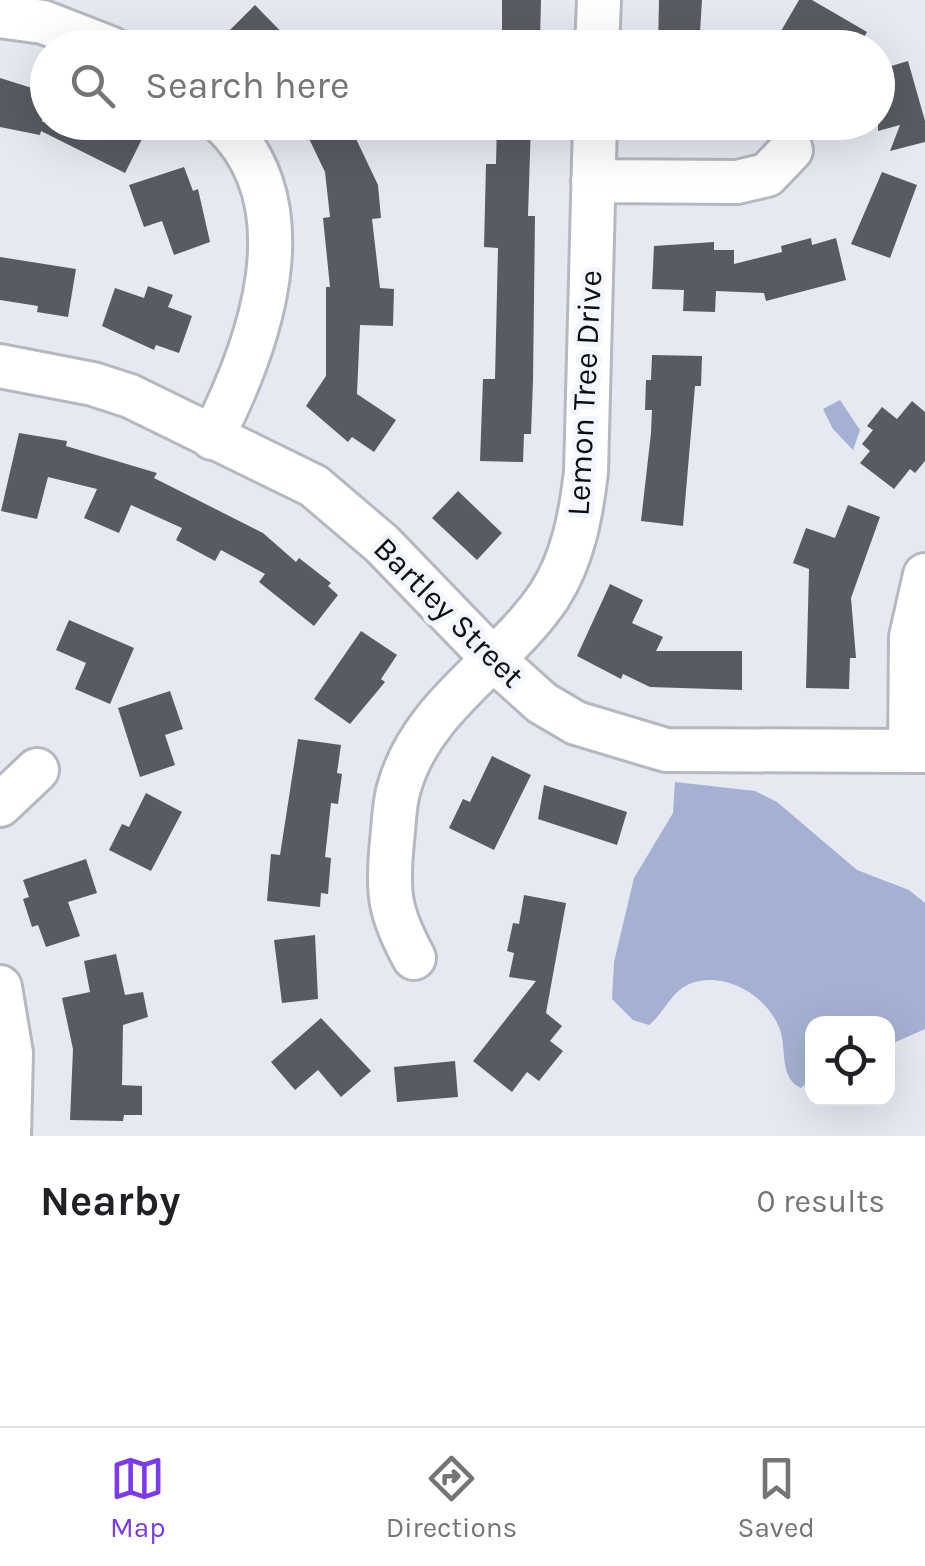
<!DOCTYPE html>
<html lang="en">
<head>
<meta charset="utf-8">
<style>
  body { margin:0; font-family:Karla,sans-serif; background:#f6f6f6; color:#202124 }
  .controls { position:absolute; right:30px; bottom:30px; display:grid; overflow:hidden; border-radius:20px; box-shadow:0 10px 40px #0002 }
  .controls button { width:90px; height:90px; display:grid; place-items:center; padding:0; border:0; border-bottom:2px solid #e0e0e0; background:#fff; color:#202124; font:50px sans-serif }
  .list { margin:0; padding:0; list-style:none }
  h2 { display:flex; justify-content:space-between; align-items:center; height:130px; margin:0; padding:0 40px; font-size:42px }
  h2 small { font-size:32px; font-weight:400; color:#757577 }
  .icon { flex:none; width:55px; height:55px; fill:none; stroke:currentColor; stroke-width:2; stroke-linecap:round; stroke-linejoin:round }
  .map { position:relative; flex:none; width:925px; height:1136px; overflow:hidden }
  .search { position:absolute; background:#fff; box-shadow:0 10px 40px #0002; left:30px; right:30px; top:30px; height:110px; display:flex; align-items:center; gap:25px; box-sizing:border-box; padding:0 35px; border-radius:55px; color:#757577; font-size:38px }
  .sheet { height:290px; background:#fff }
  nav { display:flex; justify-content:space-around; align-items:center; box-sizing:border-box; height:140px; border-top:2px solid #e0e0e0; background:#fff; font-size:28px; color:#757577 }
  nav a { display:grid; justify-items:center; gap:5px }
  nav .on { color:#7c3aed }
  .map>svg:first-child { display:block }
  .water { fill:#a4b1d2 }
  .building { fill:#585b62 }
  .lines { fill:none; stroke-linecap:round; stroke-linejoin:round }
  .minor-casing { stroke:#b5b8bf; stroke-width:48 }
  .minor { stroke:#fff; stroke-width:42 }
  .labels { text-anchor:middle; stroke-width:10; stroke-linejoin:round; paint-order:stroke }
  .street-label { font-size:32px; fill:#0c0d0f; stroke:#f3f6fe }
</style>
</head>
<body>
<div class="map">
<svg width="925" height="1136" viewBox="0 0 925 1136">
  <rect width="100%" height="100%" fill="#e6e9f1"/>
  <!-- water -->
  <path class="water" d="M 840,400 L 860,430 L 853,450 L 833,429 L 823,409 Z
    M 675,782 L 755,791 L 777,802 L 857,870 L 909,890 L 925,903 L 925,1029 L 889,1045 L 888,1024 L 812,1024 L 812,1078 L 801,1088 C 780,1079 786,1051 781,1033 C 770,996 723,968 687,985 C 671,993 663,1014 649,1025 L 633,1020 L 612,999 L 614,962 L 634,878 L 673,813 Z"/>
  <!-- building -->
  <path class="building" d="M 502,0 L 541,0 L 540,39 L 502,39 Z
    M 659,0 L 702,0 L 699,48 L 658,48 Z
    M 799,0 L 812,0 L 867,32 L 858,48 L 808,48 L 781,31 Z
    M 255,5 L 297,48 L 235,48 L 224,36 Z
    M 908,61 L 925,121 L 925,142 L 890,151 L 900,125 L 878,131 L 878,70 Z
    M 0,78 L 48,93 L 42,122 L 119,122 L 144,135 L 125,173 L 41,131 L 40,135 L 0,127 Z
    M 301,122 L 348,122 L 378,185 L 381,218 L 372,219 L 380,288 L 394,289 L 393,326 L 360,325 L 357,394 L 396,420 L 374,452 L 352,437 L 348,442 L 306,406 L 326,376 L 326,287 L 330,287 L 323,218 L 330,217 L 325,172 Z
    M 497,122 L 531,122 L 528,216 L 535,216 L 533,380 L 531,434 L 524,434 L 523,462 L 480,461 L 483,379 L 495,379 L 498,248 L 484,247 L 486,164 L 496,164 Z
    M 184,167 L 193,191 L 198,189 L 210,242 L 174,255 L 162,221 L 144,227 L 129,185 Z
    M 882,172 L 917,185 L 890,258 L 851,244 Z
    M 811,238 L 812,245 L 836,238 L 846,280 L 766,301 L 764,293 L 716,291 L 715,312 L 683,311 L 684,290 L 652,289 L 654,246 L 714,242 L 714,250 L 734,250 L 734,264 L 782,252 L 781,246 Z
    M 0,257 L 76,269 L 68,317 L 37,312 L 38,306 L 0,300 Z
    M 148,286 L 173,295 L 168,307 L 192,316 L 179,353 L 156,345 L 154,350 L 102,326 L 115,288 L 144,298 Z
    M 652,355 L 702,356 L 701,386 L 695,386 L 683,526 L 641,521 L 651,433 L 652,410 L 645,410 L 646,380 L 651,380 Z
    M 912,401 L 925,412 L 925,461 L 915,473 L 910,469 L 894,489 L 860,463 L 870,451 L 862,444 L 873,430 L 867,426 L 882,407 L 897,419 Z
    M 19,433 L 67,441 L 66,446 L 157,473 L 154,478 L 263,533 L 296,562 L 299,558 L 331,583 L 328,586 L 338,595 L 314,626 L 259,582 L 265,574 L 221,550 L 215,561 L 176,540 L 182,528 L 131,505 L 119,533 L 84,518 L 97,489 L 48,477 L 37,519 L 1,511 Z
    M 458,491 L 502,533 L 477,560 L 432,518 Z
    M 848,505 L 880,517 L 851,598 L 856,658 L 850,658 L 849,689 L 806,688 L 809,569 L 793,563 L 806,528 L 835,538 Z
    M 610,584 L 643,600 L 632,623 L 663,637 L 656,651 L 742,651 L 742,690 L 650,687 L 623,674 L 621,679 L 577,656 Z
    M 69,620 L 134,648 L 110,704 L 75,689 L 86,663 L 56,650 Z
    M 361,631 L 397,655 L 381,679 L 385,682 L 350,724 L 314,699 Z
    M 170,691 L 183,729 L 165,735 L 175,765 L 140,777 L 118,708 Z
    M 298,739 L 341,745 L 337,773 L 342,774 L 338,804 L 331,803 L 325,857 L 331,858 L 328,894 L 321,893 L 320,907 L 267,901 L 271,854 L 280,855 Z
    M 492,756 L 531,775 L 494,850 L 449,828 L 463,799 L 470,802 Z
    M 544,785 L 627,812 L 617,845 L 538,819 Z
    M 146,793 L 182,812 L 151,871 L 109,850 L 122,824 L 129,827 Z
    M 86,859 L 97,893 L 68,902 L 80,936 L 46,947 L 38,925 L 32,927 L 23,899 L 29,897 L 23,880 Z
    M 524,895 L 566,903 L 546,1013 L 562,1026 L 550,1041 L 563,1051 L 539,1081 L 527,1072 L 512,1092 L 473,1061 L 536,981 L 509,977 L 514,953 L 507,951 L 513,923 L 519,924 Z
    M 315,935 L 318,999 L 282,1003 L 274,940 Z
    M 116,954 L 125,995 L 143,992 L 148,1017 L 123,1025 L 122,1085 L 142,1086 L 142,1115 L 124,1115 L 123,1121 L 70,1120 L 73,1049 L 62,998 L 90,992 L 84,961 Z
    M 321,1018 L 371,1071 L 341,1097 L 318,1070 L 295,1090 L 271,1062 Z
    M 455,1061 L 458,1097 L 397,1102 L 394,1067 Z"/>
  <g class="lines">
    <!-- minor casing -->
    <g class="minor-casing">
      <path id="minor" d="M 0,16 L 43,22 L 110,48
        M 597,48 L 599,0
        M 593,181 L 737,182 L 767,175 L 791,150
        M 0,366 L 93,384 L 130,396 L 314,486 L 382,544 L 494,660 L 542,703 L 576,723 L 666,750 L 925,751
        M 212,438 C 258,348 311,206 222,122
        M 910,750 L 911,637 L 925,575
        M 0,805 L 37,770
        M 414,958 C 389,912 387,893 392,841 C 394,824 394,804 399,788 C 422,705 504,663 549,596 C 573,559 581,515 586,472 L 595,122
        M 0,987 L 11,1053 L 9,1136"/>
    </g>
    <!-- minor -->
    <use href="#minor" class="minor"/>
  </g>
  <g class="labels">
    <!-- street labels -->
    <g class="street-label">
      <text transform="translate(584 393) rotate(-87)" y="11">Lemon Tree Drive</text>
      <text transform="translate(449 612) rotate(45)" y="11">Bartley Street</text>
    </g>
  </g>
</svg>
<div class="controls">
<button><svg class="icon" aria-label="locate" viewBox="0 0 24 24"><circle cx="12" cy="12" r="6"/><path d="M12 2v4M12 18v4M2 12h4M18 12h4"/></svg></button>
</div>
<div class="search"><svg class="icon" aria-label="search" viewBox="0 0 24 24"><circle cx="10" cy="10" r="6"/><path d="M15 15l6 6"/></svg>Search here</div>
</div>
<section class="sheet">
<h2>Nearby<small>0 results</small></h2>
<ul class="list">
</ul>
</section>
<nav>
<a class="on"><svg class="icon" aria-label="map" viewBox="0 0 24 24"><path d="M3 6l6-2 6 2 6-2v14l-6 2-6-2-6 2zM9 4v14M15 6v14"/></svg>Map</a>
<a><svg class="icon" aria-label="directions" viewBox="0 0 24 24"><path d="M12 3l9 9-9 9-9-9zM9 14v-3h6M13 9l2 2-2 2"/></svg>Directions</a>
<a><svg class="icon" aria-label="saved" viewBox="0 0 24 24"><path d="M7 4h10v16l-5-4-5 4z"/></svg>Saved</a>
</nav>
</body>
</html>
